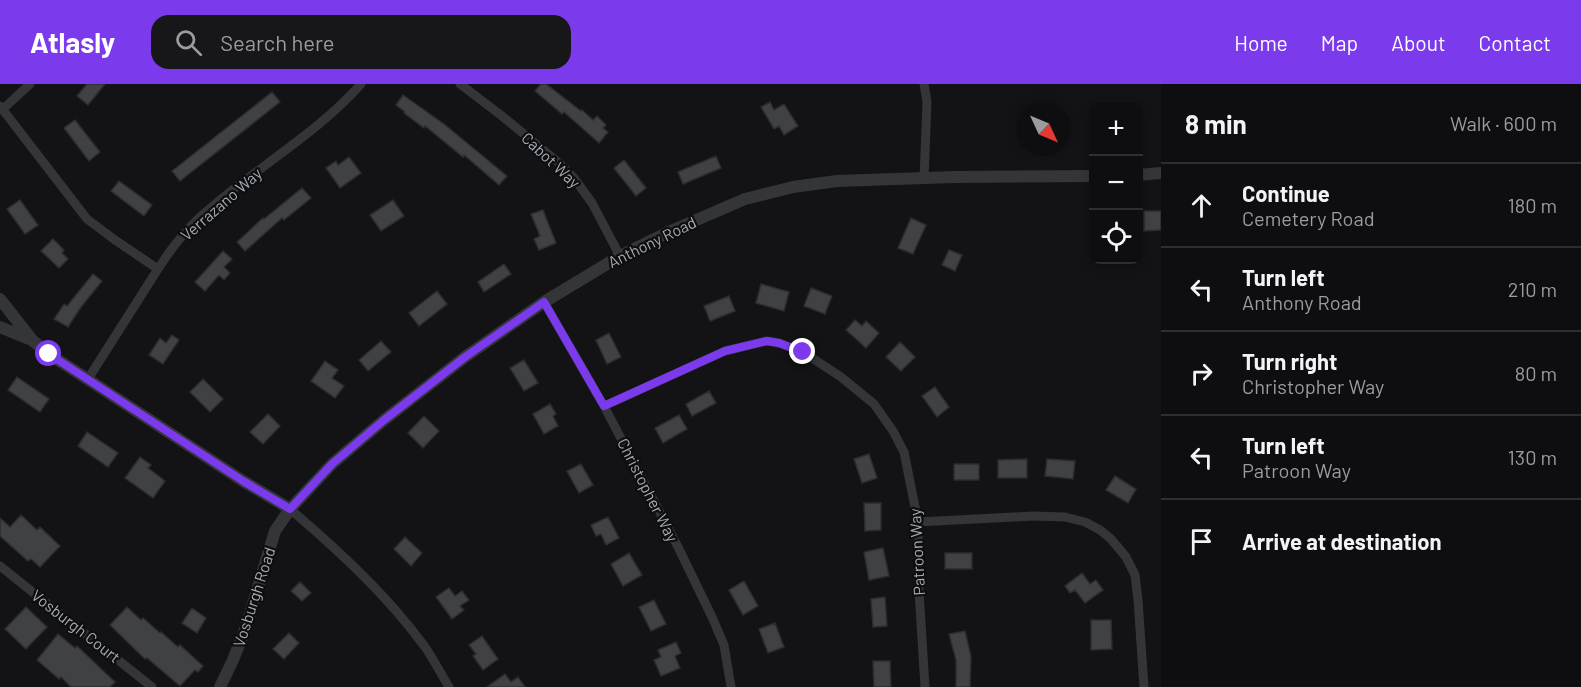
<!DOCTYPE html>
<html lang="en">
<head>
<meta charset="utf-8">
<style>
  body { margin:0; font-family:Barlow,sans-serif; background:#171719; color:#f1f3f6 }
  .controls { position:absolute; right:18px; top:18px; display:grid; overflow:hidden; border-radius:12px; box-shadow:0 3px 9px #0003 }
  .controls button { width:54px; height:54px; display:grid; place-items:center; padding:0; border:0; border-bottom:2px solid #2e2e30; background:#0e0e10; color:#f1f3f6; font:30px sans-serif }
  .compass { position:absolute; left:1017px; top:18px; width:54px; height:54px; border-radius:50%; background:#0e0e10; box-shadow:0 3px 9px #0003; rotate:134deg }
  .stop { position:absolute; width:18px; height:18px; margin:-14px; border:4px solid #7c3aed; border-radius:50%; background:#fff }
  .stop.end { background:#7c3aed; border-color:#fff; box-shadow:0 2px 6px #0008 }
  .list { margin:0; padding:0; list-style:none }
  h2 { display:flex; justify-content:space-between; align-items:center; height:78px; margin:0; padding:0 24px; font-size:26px }
  h2 small { font-size:20px; font-weight:400; color:#9b9c9f }
  .list li { display:grid; grid-template-columns:39px 1fr auto; gap:18px; align-items:center; box-sizing:border-box; height:84px; padding:0 24px; border-top:2px solid #2e2e30 }
  .list b { display:block; font-size:22px; white-space:nowrap }
  .list p { margin:0; font-size:20px; white-space:nowrap; color:#9b9c9f }
  .list em { font-size:20px; font-style:normal; color:#9b9c9f }
  .icon { flex:none; width:33px; height:33px; fill:none; stroke:currentColor; stroke-width:2; stroke-linecap:round; stroke-linejoin:round }
  .map { position:relative; flex:none; width:1161px; height:603px; overflow:hidden }
  header { display:flex; align-items:center; gap:36px; box-sizing:border-box; height:84px; padding:0 30px; background:#7c3aed; color:#fff }
  header strong { font-size:28px }
  nav { display:flex; gap:33px; margin-inline-start:auto; font-size:21px }
  .search { width:420px; height:54px; background:#171719; display:flex; align-items:center; gap:15px; box-sizing:border-box; padding:0 21px; border-radius:18px; color:#9b9c9f; font-size:22px }
  main { display:flex }
  aside { flex:1; background:#0e0e10 }
  .map>svg:first-child { display:block }
  .building { fill:#404145; stroke:#2d2d31; stroke-width:1.5 }
  .lines { fill:none; stroke-linecap:round; stroke-linejoin:round }
  .minor { stroke:#343539; stroke-width:9 }
  .tertiary { stroke:#343539; stroke-width:12 }
  .route { stroke:#7c3aed; stroke-width:8 }
  .labels { text-anchor:middle; stroke-width:4.5; stroke-linejoin:round; paint-order:stroke }
  .street-label { font-size:16px; fill:#a6abb4; stroke:#0e0e10 }
</style>
</head>
<body>
<header>
<strong>Atlasly</strong>
<div class="search"><svg class="icon" aria-label="search" viewBox="0 0 24 24"><circle cx="10" cy="10" r="6"/><path d="M15 15l6 6"/></svg>Search here</div>
<nav><a>Home</a><a>Map</a><a>About</a><a>Contact</a></nav>
</header>
<main>
<div class="map">
<svg width="1161" height="603" viewBox="0 0 1161 603">
  <rect width="100%" height="100%" fill="#131315"/>
  <!-- building -->
  <path class="building" d="M 87,0 L 105,0 L 88,21 L 77,12 Z
    M 541,0 L 546,0 L 581,27 L 582,26 L 593,36 L 597,32 L 606,41 L 603,44 L 608,48 L 599,59 L 564,28 L 562,30 L 535,7 Z
    M 272,8 L 280,18 L 180,97 L 172,87 Z
    M 403,11 L 444,40 L 507,92 L 499,101 L 464,71 L 463,73 L 425,42 L 424,44 L 404,29 L 405,28 L 396,21 Z
    M 770,18 L 774,26 L 784,20 L 798,42 L 784,51 L 779,42 L 774,45 L 761,23 Z
    M 75,36 L 100,68 L 89,77 L 64,44 Z
    M 716,72 L 721,84 L 683,100 L 678,88 Z
    M 349,73 L 361,89 L 340,104 L 326,84 L 336,77 L 338,81 Z
    M 624,76 L 646,104 L 636,112 L 614,84 Z
    M 119,97 L 152,121 L 144,132 L 111,107 Z
    M 302,104 L 311,114 L 284,136 L 282,134 L 245,167 L 237,158 L 263,134 L 264,135 Z
    M 20,116 L 38,141 L 25,150 L 7,125 Z
    M 393,116 L 404,132 L 381,147 L 370,131 Z
    M 543,126 L 556,159 L 539,166 L 534,155 L 540,152 L 531,130 Z
    M 1144,127 L 1161,127 L 1161,146 L 1144,147 Z
    M 911,134 L 926,141 L 913,170 L 898,164 Z
    M 53,155 L 64,166 L 62,169 L 68,175 L 59,184 L 41,167 Z
    M 949,166 L 962,171 L 955,187 L 942,181 Z
    M 223,167 L 232,175 L 224,183 L 230,189 L 224,196 L 219,191 L 205,207 L 195,198 Z
    M 504,180 L 511,190 L 484,208 L 478,198 Z
    M 93,190 L 102,197 L 81,223 L 68,243 L 54,235 L 64,220 L 67,222 Z
    M 761,200 L 789,208 L 784,227 L 756,219 Z
    M 811,204 L 832,212 L 825,230 L 804,222 Z
    M 437,207 L 447,220 L 419,242 L 409,229 Z
    M 729,212 L 735,227 L 710,237 L 704,222 Z
    M 855,236 L 862,242 L 866,237 L 879,249 L 866,264 L 846,246 Z
    M 609,249 L 621,273 L 607,280 L 596,256 Z
    M 172,251 L 179,256 L 163,280 L 149,271 L 160,254 L 166,259 Z
    M 381,257 L 391,268 L 368,287 L 359,276 Z
    M 900,258 L 915,273 L 901,287 L 886,273 Z
    M 524,276 L 538,299 L 524,307 L 510,284 Z
    M 325,277 L 338,286 L 332,294 L 344,302 L 335,314 L 311,297 Z
    M 17,293 L 49,315 L 40,328 L 8,306 Z
    M 203,295 L 223,315 L 210,328 L 190,308 Z
    M 935,303 L 949,323 L 937,333 L 922,312 Z
    M 709,307 L 716,319 L 692,332 L 686,320 Z
    M 550,320 L 556,330 L 553,332 L 558,342 L 544,350 L 533,330 Z
    M 268,330 L 280,342 L 263,360 L 250,348 Z
    M 679,331 L 687,345 L 663,359 L 655,344 Z
    M 424,332 L 439,347 L 423,364 L 408,349 Z
    M 87,348 L 118,369 L 108,383 L 78,362 Z
    M 869,370 L 877,394 L 862,399 L 854,375 Z
    M 140,373 L 151,381 L 148,384 L 165,397 L 153,414 L 125,394 Z
    M 1027,375 L 1027,394 L 998,394 L 998,376 Z
    M 1047,375 L 1075,377 L 1073,395 L 1045,392 Z
    M 581,380 L 593,401 L 579,409 L 567,387 Z
    M 954,380 L 979,380 L 979,396 L 954,396 Z
    M 1115,392 L 1136,405 L 1128,419 L 1106,406 Z
    M 864,419 L 881,419 L 881,446 L 865,447 Z
    M 21,431 L 37,446 L 40,443 L 60,462 L 40,483 L 31,475 L 28,477 L 0,452 L 0,434 L 10,443 Z
    M 608,433 L 619,454 L 606,461 L 601,450 L 596,452 L 591,441 Z
    M 405,453 L 422,469 L 411,482 L 394,465 Z
    M 883,464 L 889,492 L 869,496 L 864,468 Z
    M 629,469 L 642,491 L 623,502 L 611,480 Z
    M 945,469 L 972,469 L 972,485 L 945,485 Z
    M 1082,489 L 1090,500 L 1096,496 L 1103,506 L 1085,519 L 1075,506 L 1070,509 L 1065,502 Z
    M 744,497 L 758,522 L 743,531 L 729,506 Z
    M 300,498 L 311,509 L 302,517 L 291,507 Z
    M 449,504 L 455,512 L 462,507 L 469,516 L 460,522 L 464,526 L 452,535 L 436,513 Z
    M 885,513 L 887,542 L 873,543 L 871,515 Z
    M 654,516 L 666,540 L 651,547 L 639,523 Z
    M 26,523 L 47,543 L 26,565 L 5,545 Z
    M 127,523 L 141,536 L 143,534 L 160,549 L 161,548 L 178,563 L 180,561 L 203,582 L 198,588 L 195,586 L 180,602 L 147,574 L 145,575 L 110,541 Z
    M 192,524 L 206,534 L 197,549 L 182,539 Z
    M 1091,536 L 1111,536 L 1112,565 L 1091,566 Z
    M 775,539 L 784,563 L 768,569 L 759,545 Z
    M 965,547 L 971,572 L 970,603 L 956,603 L 956,576 L 949,550 Z
    M 289,549 L 299,559 L 284,575 L 273,565 Z
    M 58,550 L 75,564 L 77,562 L 115,598 L 110,603 L 71,603 L 61,593 L 59,595 L 37,576 Z
    M 482,552 L 498,575 L 483,586 L 473,572 L 476,570 L 469,561 Z
    M 676,558 L 681,569 L 675,572 L 680,584 L 661,592 L 654,576 L 661,573 L 658,566 Z
    M 873,577 L 890,577 L 891,603 L 874,603 Z
    M 505,590 L 511,598 L 518,593 L 525,603 L 487,603 Z"/>
  <g class="lines">
    <!-- minor -->
    <path class="minor" d="M 460,0 L 502,32 L 559,79 L 574,94 L 592,119 L 620,172
      M 924,0 L 927,18 L 924,95
      M 0,22 L 87,135 L 115,156 L 158,185
      M 3,25 L 30,0
      M 544,218 L 604,322 L 678,463 L 712,533 L 724,561 L 731,603
      M 88,295 C 106,267 124,238 142,210 C 158,185 174,158 196,137 C 248,88 313,54 361,0
      M 604,322 L 725,267 L 767,257 L 779,259 L 803,268 L 841,293 L 874,320 L 893,347 L 904,368 L 918,438 L 919,507 L 925,603
      M 290,425 C 339,467 387,511 425,563 C 434,576 441,590 449,603
      M 918,438 L 1033,432 L 1065,433 L 1085,438 L 1100,446 L 1111,455 L 1126,473 L 1135,491 L 1138,516 L 1144,603
      M 0,482 L 152,603"/>
    <!-- tertiary -->
    <path class="tertiary" d="M 1138,91 L 1161,89
      M 0,215 L 33,257 L 49,270 L 243,397 L 290,425
      M 0,243 L 29,255
      M 220,603 L 233,576 L 246,543 L 275,447 L 290,425 L 332,380 L 384,336 L 465,273 L 544,218 L 620,172 L 671,147 L 745,115 L 793,103 L 837,97 L 954,93 L 1094,92"/>
  </g>
  <g class="lines">
    <!-- route -->
    <path class="route" d="M 49,270 L 243,397 L 290,425 L 332,380 L 384,336 L 465,273 L 544,218 L 604,322 L 725,267 L 767,257 L 779,259 L 803,268"/>
  </g>
  <g class="labels">
    <!-- street labels -->
    <g class="street-label">
      <text transform="translate(551 76) rotate(43)" y="6">Cabot Way</text>
      <text transform="translate(221 120) rotate(-41)" y="6">Verrazano Way</text>
      <text transform="translate(652 158) rotate(-26)" y="6">Anthony Road</text>
      <text transform="translate(648 406) rotate(63)" y="6">Christopher Way</text>
      <text transform="translate(917 468) rotate(-93)" y="6">Patroon Way</text>
      <text transform="translate(254 513) rotate(-72)" y="6">Vosburgh Road</text>
      <text transform="translate(76 542) rotate(38)" y="6">Vosburgh Court</text>
    </g>
  </g>
</svg>
<div class="controls">
<button>+</button>
<button>−</button>
<button><svg class="icon" aria-label="locate" viewBox="0 0 24 24"><circle cx="12" cy="12" r="6"/><path d="M12 2v4M12 18v4M2 12h4M18 12h4"/></svg></button>
</div>
<svg class="compass" viewBox="-18 -18 36 36"><path d="M0-13l5 13h-10z" fill="#e53935"/><path d="M0 13l5-13h-10z" fill="#9b9c9f"/></svg>
<div class="stop" style="left:49px;top:270px"></div>
<div class="stop end" style="left:803px;top:268px"></div>
</div>
<aside>
<h2>8 min<small>Walk · 600 m</small></h2>
<ul class="list">
<li><svg class="icon" aria-label="ahead" viewBox="0 0 24 24"><path d="M12 20V5M6 11l6-6 6 6"/></svg><div><b>Continue</b><p>Cemetery Road</p></div><em>180 m</em></li>
<li><svg class="icon" aria-label="left" viewBox="0 0 24 24"><path d="M17 20v-9H6M10 6l-5 5 5 5"/></svg><div><b>Turn left</b><p>Anthony Road</p></div><em>210 m</em></li>
<li><svg class="icon" aria-label="right" viewBox="0 0 24 24"><path d="M7 20v-9h11M14 6l5 5-5 5"/></svg><div><b>Turn right</b><p>Christopher Way</p></div><em>80 m</em></li>
<li><svg class="icon" aria-label="left" viewBox="0 0 24 24"><path d="M17 20v-9H6M10 6l-5 5 5 5"/></svg><div><b>Turn left</b><p>Patroon Way</p></div><em>130 m</em></li>
<li><svg class="icon" aria-label="arrive" viewBox="0 0 24 24"><path d="M6 21V4h12l-3 4 3 4H6"/></svg><div><b>Arrive at destination</b></div></li>
</ul>
</aside>
</main>
</body>
</html>
